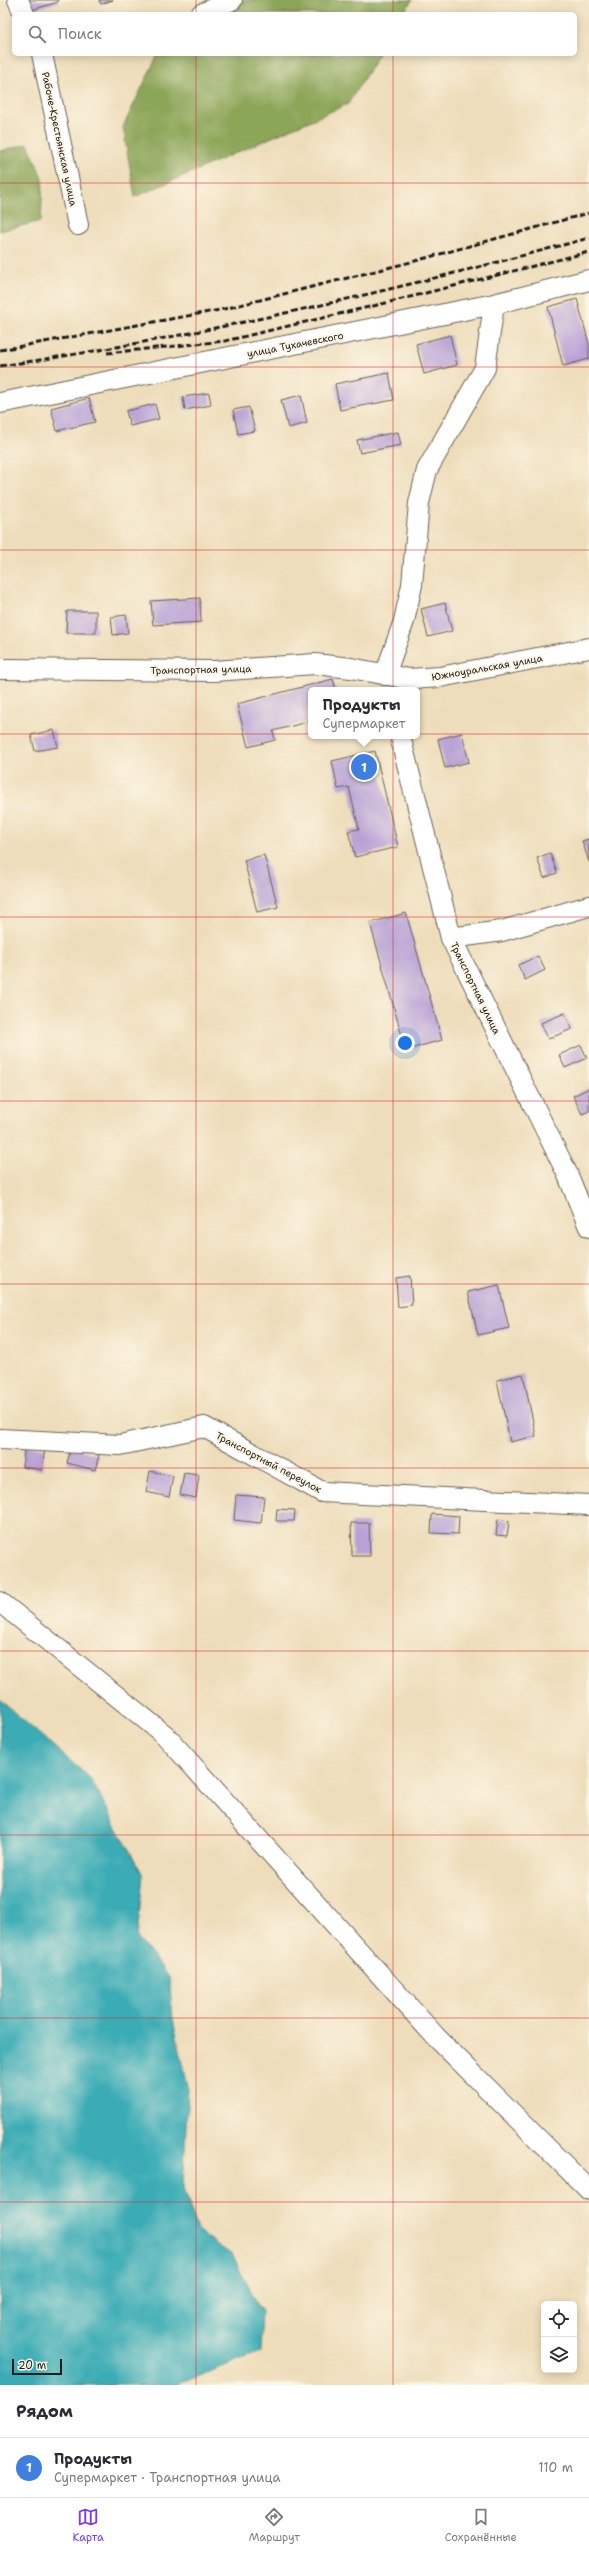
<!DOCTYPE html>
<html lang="ru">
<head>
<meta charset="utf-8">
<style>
  body { margin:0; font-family:"Shantell Sans",sans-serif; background:#f7f7f7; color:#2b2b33 }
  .controls { position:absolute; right:12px; bottom:12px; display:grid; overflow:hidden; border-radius:6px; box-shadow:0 2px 10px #0003 }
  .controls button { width:36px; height:36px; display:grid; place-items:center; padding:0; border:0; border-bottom:1px solid #e1e1e2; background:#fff; color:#2b2b33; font:20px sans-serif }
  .scale { position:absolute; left:12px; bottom:10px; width:50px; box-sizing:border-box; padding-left:4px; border:2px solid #1c1c1c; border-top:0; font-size:11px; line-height:14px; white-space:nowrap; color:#1c1c1c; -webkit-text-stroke:3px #fcf5e5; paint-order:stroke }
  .you { position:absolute; left:405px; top:1043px; width:14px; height:14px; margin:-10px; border:3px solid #fff; border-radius:50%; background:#1a73e8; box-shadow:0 0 0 6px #1a73e833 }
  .badge { display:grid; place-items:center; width:26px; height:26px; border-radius:50%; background:#7c3aed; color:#fff; font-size:13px; font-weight:700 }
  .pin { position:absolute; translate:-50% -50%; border:2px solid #fff; box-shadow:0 1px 4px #0006 }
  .popup { position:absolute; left:308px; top:687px; width:112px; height:52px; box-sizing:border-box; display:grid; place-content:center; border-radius:6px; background:#fff; filter:drop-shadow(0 1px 3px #0005); font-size:13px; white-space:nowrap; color:#7c7c81 }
  .popup b { font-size:15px; color:#2b2b33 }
  .popup::after { content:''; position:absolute; left:50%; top:100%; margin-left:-8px; border:8px solid transparent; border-top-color:#fff }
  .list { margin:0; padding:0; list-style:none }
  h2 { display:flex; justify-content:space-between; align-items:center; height:52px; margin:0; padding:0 16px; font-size:17px }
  h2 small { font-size:13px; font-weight:400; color:#7c7c81 }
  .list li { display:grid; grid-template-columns:26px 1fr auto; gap:12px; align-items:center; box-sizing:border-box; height:60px; padding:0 16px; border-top:1px solid #e1e1e2 }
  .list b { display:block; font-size:15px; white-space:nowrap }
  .list p { margin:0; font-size:13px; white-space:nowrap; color:#7c7c81 }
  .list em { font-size:13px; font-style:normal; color:#7c7c81 }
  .icon { flex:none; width:22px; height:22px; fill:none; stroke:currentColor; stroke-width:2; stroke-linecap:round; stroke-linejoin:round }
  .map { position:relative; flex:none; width:589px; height:2385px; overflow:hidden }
  .search { position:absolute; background:#fff; box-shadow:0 2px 10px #0003; left:12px; right:12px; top:12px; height:44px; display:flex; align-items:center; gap:10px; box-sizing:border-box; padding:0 14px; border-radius:6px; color:#7c7c81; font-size:15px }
  .sheet { height:112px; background:#fff }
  nav { display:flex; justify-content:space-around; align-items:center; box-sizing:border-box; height:56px; border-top:1px solid #e1e1e2; background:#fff; font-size:11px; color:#7c7c81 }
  nav a { display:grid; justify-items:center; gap:2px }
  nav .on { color:#7c3aed }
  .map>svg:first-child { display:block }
  .forest { fill:#8ca659; stroke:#54613a }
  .water { fill:#3bacb5; stroke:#2c6468 }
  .building { fill:#b8a2d5 }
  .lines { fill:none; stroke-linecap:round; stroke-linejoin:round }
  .minor-casing { stroke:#666053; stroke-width:22 }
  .minor { stroke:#fff; stroke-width:20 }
  .rail { stroke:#1c1c1c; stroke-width:3; stroke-dasharray:6 3; stroke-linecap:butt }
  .grid { fill:none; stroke:#d62828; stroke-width:1; stroke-opacity:0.55 }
  .labels { text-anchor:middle; stroke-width:4; stroke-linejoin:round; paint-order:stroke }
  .street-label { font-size:10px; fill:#1c1c1c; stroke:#fcf5e5 }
</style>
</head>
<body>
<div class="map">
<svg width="589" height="2385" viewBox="0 0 589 2385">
  <rect width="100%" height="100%" fill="#fcf5e5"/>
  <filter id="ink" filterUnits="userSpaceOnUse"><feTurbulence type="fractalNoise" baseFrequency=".025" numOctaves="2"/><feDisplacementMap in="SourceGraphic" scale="8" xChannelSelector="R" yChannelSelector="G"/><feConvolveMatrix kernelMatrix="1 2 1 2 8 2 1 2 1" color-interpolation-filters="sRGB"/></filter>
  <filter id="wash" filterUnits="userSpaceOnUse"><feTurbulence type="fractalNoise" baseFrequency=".012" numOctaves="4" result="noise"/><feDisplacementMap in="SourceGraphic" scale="16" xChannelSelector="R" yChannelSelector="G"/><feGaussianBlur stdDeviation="0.9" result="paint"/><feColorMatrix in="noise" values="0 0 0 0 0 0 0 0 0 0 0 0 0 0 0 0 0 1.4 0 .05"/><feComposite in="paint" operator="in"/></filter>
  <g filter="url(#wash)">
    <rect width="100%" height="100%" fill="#eeddba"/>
    <!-- forest -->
    <path class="forest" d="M 213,0 L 412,0 L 403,14 L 187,14 Z
      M 158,54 L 379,54 L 348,104 L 135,197 L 123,127 Z
      M 28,144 L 43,180 L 41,221 L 0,231 L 0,151 Z"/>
    <!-- water -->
    <path class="water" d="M 0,1700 L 90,1778 L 143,1875 L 137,1938 L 169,1977 L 173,2019 L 188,2086 L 183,2189 L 197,2231 L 232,2255 L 262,2312 L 260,2352 L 176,2385 L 0,2385 Z"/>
    <g id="blocks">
      <!-- building -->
      <path class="building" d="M 29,0 L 58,0 L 58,2 L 32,10 Z
        M 99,0 L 113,0 L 101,4 Z
        M 577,299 L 589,344 L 589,359 L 563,366 L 548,307 Z
        M 450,335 L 457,365 L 424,374 L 416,344 Z
        M 389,373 L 394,400 L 340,410 L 335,384 Z
        M 209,393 L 211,405 L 185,410 L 183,397 Z
        M 301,395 L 307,423 L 288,428 L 281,400 Z
        M 89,398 L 95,422 L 57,431 L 51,408 Z
        M 155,404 L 159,419 L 130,426 L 126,411 Z
        M 249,407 L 255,431 L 238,434 L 233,410 Z
        M 398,432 L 401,445 L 360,453 L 357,440 Z
        M 200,598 L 201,622 L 153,625 L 151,601 Z
        M 445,603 L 452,631 L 428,637 L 421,609 Z
        M 67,611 L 96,611 L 96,633 L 66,633 Z
        M 126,615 L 128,633 L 113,635 L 111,617 Z
        M 333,679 L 336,690 L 311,690 L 311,721 L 273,731 L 275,740 L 248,747 L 237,704 Z
        M 54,730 L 58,747 L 35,751 L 31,735 Z
        M 462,733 L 469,762 L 445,768 L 438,739 Z
        M 375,751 L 398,847 L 355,857 L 348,831 L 359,829 L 349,787 L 338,789 L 332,761 Z
        M 589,839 L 589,862 L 582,841 Z
        M 550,853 L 557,873 L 544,878 L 537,858 Z
        M 264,855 L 278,907 L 257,912 L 244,860 Z
        M 406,913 L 442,1040 L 406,1050 L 370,923 Z
        M 538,956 L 545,970 L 525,980 L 518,965 Z
        M 565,1013 L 572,1029 L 548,1039 L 541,1023 Z
        M 581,1045 L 587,1058 L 565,1068 L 559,1055 Z
        M 589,1088 L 589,1111 L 582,1114 L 573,1096 Z
        M 410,1276 L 412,1305 L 398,1307 L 396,1278 Z
        M 499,1285 L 509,1328 L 478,1335 L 468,1292 Z
        M 523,1374 L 536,1436 L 510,1442 L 497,1380 Z
        M 25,1445 L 45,1448 L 42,1470 L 22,1467 Z
        M 71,1447 L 99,1455 L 95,1470 L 67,1463 Z
        M 150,1471 L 173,1476 L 169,1497 L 146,1492 Z
        M 184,1473 L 199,1475 L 196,1498 L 180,1495 Z
        M 236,1495 L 264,1497 L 261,1523 L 234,1520 Z
        M 277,1509 L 295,1510 L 294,1521 L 276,1521 Z
        M 432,1514 L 459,1516 L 458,1534 L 431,1533 Z
        M 498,1519 L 509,1521 L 507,1536 L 496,1535 Z
        M 351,1523 L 369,1523 L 370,1556 L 352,1556 Z"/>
    </g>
  </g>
  <g filter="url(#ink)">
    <use href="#blocks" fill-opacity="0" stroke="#666053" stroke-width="1"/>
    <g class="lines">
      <!-- minor casing -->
      <g class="minor-casing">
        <path id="minor" d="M 18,0 L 24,14
          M 201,14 L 232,0
          M 42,54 L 78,225
          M 0,403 L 494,304 L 589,280
          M 0,669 L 213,671 L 315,664 L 351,668 L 409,679 L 440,677 L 589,648
          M 385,675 L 404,621 L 412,585 L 419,503 L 427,470 L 485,368 L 494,304
          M 400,736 L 451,938 L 567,1173 L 589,1227
          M 451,938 L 502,931 L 589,906
          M 0,1439 L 120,1445 L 204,1427 L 322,1492 L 589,1505
          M 0,1602 L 165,1735 L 436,2037 L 589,2190"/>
      </g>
      <!-- minor -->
      <use href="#minor" class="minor"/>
      <!-- rail -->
      <path class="rail" d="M 0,350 L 220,310 L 415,261 L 589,213
        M 107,353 L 225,341 L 390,302 L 589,252
        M 0,366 C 199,337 395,290 589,238"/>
    </g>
  </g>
  <!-- grid -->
  <path class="grid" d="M 196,0 L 196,14M 393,0 L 393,14M 196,54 L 196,2385M 393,54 L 393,2385M 0,183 L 589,183M 0,367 L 589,367M 0,550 L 589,550M 0,734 L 589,734M 0,917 L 589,917M 0,1101 L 589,1101M 0,1284 L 589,1284M 0,1468 L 589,1468M 0,1651 L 589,1651M 0,1835 L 589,1835M 0,2018 L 589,2018M 0,2202 L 589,2202"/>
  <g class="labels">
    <!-- street labels -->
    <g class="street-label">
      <text transform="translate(60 139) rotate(78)" y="4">Рабоче-Крестьянская улица</text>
      <text transform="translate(295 344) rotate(-11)" y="4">улица Тухачевского</text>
      <text transform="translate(487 667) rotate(-10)" y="4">Южноуральская улица</text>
      <text transform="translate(201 669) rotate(-1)" y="4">Транспортная улица</text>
      <text transform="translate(476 988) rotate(64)" y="4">Транспортная улица</text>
      <text transform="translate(269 1462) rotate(28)" y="4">Транспортный переулок</text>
    </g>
  </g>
</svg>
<div class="controls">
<button><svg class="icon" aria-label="locate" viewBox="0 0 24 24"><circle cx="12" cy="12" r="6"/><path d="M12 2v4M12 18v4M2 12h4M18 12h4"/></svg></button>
<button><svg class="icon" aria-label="layers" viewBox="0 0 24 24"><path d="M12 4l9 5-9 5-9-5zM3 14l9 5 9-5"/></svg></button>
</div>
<div class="scale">20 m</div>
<div class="you"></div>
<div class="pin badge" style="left:364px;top:767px;background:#3f7fe0">1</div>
<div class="popup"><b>Продукты</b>Супермаркет</div>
<div class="search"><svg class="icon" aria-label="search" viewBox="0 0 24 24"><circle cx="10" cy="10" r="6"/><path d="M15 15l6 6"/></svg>Поиск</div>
</div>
<section class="sheet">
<h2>Рядом<small></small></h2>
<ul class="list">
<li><span class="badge" style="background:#3f7fe0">1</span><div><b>Продукты</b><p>Супермаркет · Транспортная улица</p></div><em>110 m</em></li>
</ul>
</section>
<nav>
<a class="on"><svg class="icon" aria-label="map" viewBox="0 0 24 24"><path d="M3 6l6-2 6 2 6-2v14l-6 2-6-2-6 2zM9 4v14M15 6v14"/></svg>Карта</a>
<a><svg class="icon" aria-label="directions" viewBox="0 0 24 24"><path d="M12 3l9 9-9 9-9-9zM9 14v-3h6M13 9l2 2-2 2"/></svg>Маршрут</a>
<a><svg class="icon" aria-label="saved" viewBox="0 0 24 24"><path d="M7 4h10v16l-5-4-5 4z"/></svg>Сохранённые</a>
</nav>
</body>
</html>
